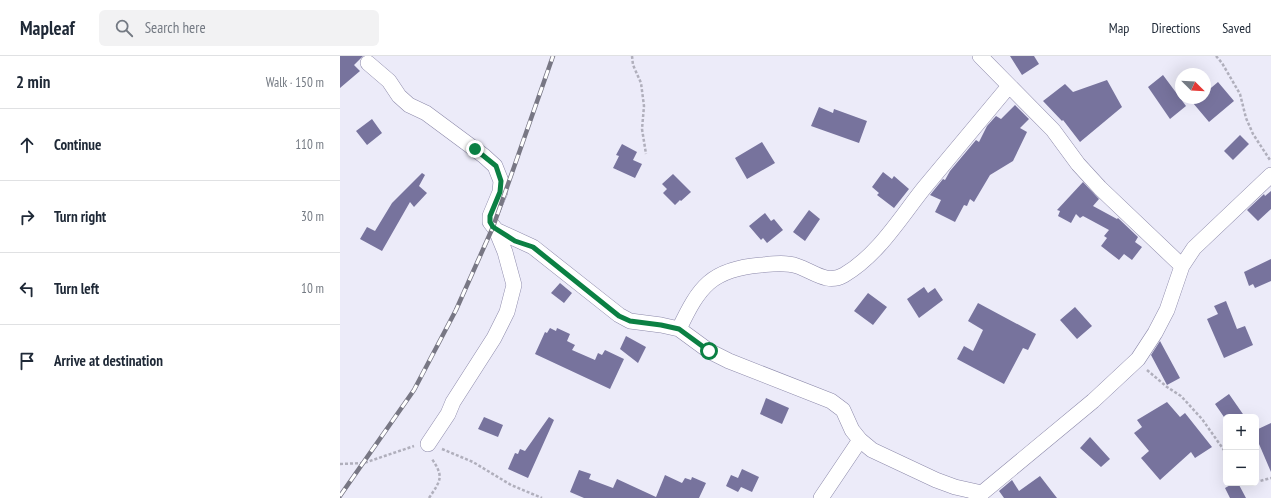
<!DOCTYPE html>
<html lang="en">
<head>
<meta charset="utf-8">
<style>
  body { margin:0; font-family:"PT Sans Narrow",sans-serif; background:#f2f2f3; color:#1f2937 }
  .controls { position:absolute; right:12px; bottom:12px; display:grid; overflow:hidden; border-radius:6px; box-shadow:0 4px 16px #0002 }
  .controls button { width:36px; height:36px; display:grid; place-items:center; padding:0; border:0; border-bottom:1px solid #e0e1e3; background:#fff; color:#1f2937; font:20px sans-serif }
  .compass { position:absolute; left:835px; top:12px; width:36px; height:36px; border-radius:50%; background:#fff; box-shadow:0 4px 16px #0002; rotate:114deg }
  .stop { position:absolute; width:12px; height:12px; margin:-9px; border:3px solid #0b8043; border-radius:50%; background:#fff }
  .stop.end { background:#0b8043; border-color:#fff; box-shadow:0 1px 4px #0008 }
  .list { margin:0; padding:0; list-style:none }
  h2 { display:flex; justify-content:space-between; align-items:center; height:52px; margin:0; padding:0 16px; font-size:17px }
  h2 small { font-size:13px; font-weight:400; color:#747a83 }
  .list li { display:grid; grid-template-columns:26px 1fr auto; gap:12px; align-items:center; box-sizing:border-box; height:72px; padding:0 16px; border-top:1px solid #e0e1e3 }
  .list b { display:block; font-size:15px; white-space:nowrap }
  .list em { font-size:13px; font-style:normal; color:#747a83 }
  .icon { flex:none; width:22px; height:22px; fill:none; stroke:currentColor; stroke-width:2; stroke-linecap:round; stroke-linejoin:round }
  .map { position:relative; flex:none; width:931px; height:442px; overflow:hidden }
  header { display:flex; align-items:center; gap:24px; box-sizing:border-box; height:56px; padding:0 20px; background:#fff; border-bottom:1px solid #e0e1e3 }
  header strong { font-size:19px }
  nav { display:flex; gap:22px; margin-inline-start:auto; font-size:14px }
  .search { width:280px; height:36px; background:#f2f2f3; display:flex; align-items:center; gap:10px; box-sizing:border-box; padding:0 14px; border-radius:6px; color:#747a83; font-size:15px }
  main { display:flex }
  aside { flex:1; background:#fff }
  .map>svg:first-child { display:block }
  .building { fill:#77739d }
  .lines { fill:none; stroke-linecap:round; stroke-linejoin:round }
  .minor-casing { stroke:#8c89aa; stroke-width:16 }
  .path { stroke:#b0afbc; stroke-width:2.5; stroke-dasharray:3 2; stroke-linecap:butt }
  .minor { stroke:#fff; stroke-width:15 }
  .rail-casing { stroke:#787784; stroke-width:4.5 }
  .rail { stroke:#fff; stroke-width:3; stroke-dasharray:9; stroke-linecap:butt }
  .route { stroke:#0b8043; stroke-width:5 }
</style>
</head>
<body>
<header>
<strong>Mapleaf</strong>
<div class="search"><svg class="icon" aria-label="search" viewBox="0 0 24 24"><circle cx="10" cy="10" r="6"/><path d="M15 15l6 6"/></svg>Search here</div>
<nav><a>Map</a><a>Directions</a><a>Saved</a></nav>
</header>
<main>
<aside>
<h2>2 min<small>Walk · 150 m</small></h2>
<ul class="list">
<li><svg class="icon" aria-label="ahead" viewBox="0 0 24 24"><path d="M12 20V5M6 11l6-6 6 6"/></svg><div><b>Continue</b></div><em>110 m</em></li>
<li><svg class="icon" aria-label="right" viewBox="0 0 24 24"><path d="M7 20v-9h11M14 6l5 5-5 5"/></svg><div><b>Turn right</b></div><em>30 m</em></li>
<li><svg class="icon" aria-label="left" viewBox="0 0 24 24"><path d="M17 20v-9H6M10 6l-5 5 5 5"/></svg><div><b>Turn left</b></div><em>10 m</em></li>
<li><svg class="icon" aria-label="arrive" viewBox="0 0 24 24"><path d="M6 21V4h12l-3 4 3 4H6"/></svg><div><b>Arrive at destination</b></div></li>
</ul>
</aside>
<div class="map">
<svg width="931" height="442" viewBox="0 0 931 442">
  <rect width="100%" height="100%" fill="#ecebf9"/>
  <!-- building -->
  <path class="building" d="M 0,0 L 23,0 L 14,9 L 20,15 L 0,32 Z
    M 670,0 L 694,0 L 699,8 L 682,19 Z
    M 823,19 L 846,50 L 830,63 L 808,31 Z
    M 767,24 L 782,51 L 740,86 L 723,64 L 722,65 L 703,45 L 725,28 L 733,36 Z
    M 878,26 L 894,45 L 869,66 L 853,47 L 859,42 L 865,42 L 865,37 Z
    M 675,49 L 689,63 L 680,72 L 687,76 L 673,105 L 650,119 L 634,146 L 630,143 L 627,150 L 624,149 L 615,166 L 595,156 L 601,144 L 590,139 L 603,123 L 605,124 L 610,115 L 636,84 L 639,86 L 647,70 L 656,60 L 661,63 Z
    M 479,51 L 493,57 L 494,53 L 527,65 L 519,87 L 471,70 Z
    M 32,63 L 42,77 L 27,89 L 16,75 Z
    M 900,79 L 909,88 L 893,104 L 884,95 Z
    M 422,86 L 435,107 L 407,123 L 395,102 Z
    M 282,88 L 297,96 L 293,104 L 302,108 L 295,122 L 273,112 L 279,100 L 276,99 Z
    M 543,116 L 552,123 L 554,120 L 569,133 L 554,152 L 537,139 L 539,137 L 532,131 Z
    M 82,117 L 85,119 L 79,130 L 87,137 L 74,151 L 70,146 L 42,195 L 20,183 L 27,171 L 35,175 L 52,147 Z
    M 333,118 L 351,136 L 341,145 L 340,144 L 335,149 L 323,137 L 327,133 L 322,128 Z
    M 743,126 L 759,143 L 753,150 L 777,163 L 778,162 L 798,181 L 795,186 L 802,191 L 792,204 L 784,198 L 779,204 L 761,190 L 767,182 L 764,180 L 769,174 L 743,160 L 740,162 L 736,158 L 731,167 L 718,160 L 720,155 L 717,154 Z
    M 931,135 L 931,153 L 918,165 L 907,154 L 924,138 L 925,140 Z
    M 469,154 L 480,163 L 465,185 L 453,176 Z
    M 425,157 L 431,165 L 434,163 L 443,174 L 427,187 L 423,182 L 421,184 L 409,170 Z
    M 931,203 L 931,225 L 915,232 L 913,228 L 909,230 L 904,216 Z
    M 220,227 L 232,237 L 224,247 L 211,237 Z
    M 584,231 L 588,237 L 595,232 L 603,244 L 579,262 L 567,243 Z
    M 528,237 L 547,251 L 533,269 L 514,255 Z
    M 886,245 L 897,273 L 905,270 L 913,289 L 884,302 L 867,263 L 878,258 L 874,250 Z
    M 638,247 L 696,278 L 688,294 L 683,292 L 664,328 L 617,303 L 624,290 L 633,295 L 643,274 L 628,265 Z
    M 735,251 L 752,270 L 737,283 L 720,264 Z
    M 210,272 L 216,275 L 217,272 L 230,278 L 227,285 L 235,289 L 232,294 L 255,304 L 258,297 L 262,299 L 265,294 L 284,303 L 270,333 L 195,298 L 205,276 L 207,277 Z
    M 286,280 L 306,291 L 298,307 L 280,293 Z
    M 820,285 L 840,322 L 827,329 L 811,299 Z
    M 889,338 L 905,361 L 884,361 L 875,348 Z
    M 426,342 L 449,352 L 442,368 L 420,358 Z
    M 827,346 L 840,361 L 845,357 L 872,391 L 855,402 L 851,396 L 820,424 L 801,402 L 809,395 L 794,377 L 802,371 L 797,364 Z
    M 144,361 L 163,369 L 158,381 L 138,373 Z
    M 209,361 L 214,364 L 188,422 L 168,413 L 175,397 L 178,398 L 180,393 L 185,395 Z
    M 931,367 L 931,416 L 916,381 L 916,374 Z
    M 750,381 L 770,403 L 761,411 L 740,392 Z
    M 402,413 L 419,421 L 412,436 L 401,431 L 398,436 L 386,430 L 391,419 L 398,422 Z
    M 239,414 L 251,418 L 249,423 L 273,432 L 277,423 L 316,441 L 325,419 L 342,427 L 345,422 L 351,424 L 352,421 L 366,427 L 359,442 L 244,442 L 230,436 Z
    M 700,420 L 717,442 L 664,442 L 659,435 L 672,424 L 679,435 Z
    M 894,427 L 898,427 L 906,442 L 890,442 L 885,432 Z"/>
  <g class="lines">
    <!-- minor casing -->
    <g class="minor-casing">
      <path id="minor" d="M 640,0 L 713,74 L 738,108 L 760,132 L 842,210
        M 28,7 L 49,25 L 59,40 L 69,49 L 86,57 L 144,100 L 155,110 L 161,125 L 160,136 L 150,160 L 150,166 L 156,174 L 165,196 L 174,229 L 167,256 L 154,282 L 113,346 L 108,358 L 88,388
        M 156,174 L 193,191 L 279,259 L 290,265 L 321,269 L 339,273 L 369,295 L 389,305 L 491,345 L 503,354 L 512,374 L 520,384 L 532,394 L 596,424 L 615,431 L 642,437
        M 339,273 C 359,231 371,213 421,209 C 432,208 445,206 457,210 C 473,215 487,229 504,219 C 538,199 560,162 584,132 C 612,98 641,64 669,30
        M 481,442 L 520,384
        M 636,442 L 753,345 L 798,303 L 815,277 L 827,254 L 842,210 L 854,192 L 931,119"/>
    </g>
    <!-- path -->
    <path class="path" d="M 292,0 L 293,9 L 301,27 L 304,50 L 302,73 L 306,98
      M 876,0 L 882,7 L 900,38 L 906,62 L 913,78 L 930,104
      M 807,314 L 827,331 L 841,340 L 862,363 L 886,397
      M 102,393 L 133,406 L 171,429 L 202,442
      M 0,408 L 24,407 L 74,390
      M 916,423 L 920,425 L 931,422
      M 89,442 C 101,424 104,421 92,403"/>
    <!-- minor -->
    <use href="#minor" class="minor"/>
    <!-- rail casing -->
    <g class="rail-casing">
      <path id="rail" d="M 0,440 L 74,334 L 116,254 L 153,171 L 213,0"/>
    </g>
    <!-- rail -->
    <use href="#rail" class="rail"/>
  </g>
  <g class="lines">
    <!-- route -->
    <path class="route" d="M 135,93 L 156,110 L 161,125 L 160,136 L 150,160 L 150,166 L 153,171 L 175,185 L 193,191 L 279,260 L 290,265 L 321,269 L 339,273 L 369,295"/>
  </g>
</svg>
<div class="controls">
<button>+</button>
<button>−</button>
</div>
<svg class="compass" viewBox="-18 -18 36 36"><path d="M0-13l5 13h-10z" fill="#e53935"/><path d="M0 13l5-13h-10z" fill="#747a83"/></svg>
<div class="stop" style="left:369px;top:295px"></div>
<div class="stop end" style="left:135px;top:93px"></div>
</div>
</main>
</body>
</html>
